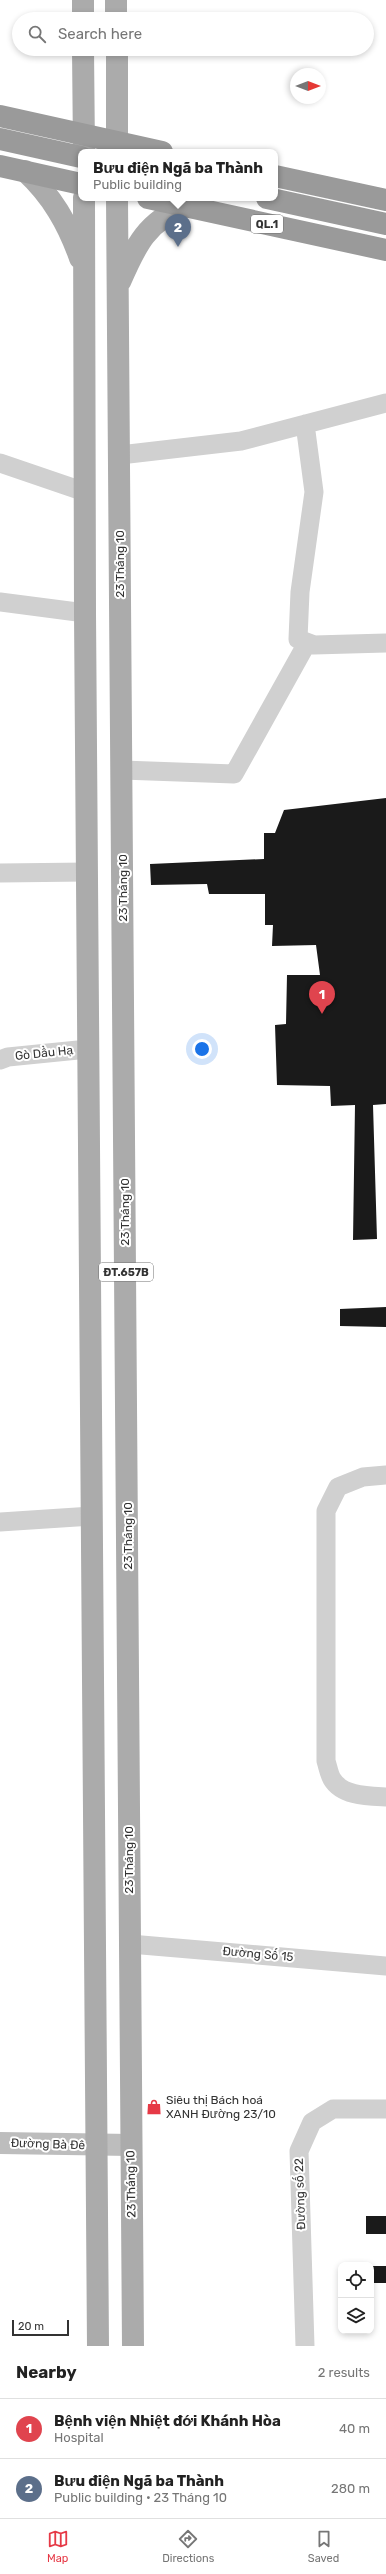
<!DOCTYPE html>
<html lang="en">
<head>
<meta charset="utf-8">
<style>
  body { margin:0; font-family:Rubik,sans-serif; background:#f2f2f2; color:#222 }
  .controls { position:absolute; right:12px; bottom:12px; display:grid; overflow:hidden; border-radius:8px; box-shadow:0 2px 6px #0003 }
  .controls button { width:36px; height:36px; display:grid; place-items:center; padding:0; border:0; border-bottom:1px solid #e0e0e0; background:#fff; color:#222; font:20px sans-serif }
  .compass { position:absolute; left:290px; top:68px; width:36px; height:36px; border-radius:50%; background:#fff; box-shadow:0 2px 6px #0003; rotate:90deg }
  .scale { position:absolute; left:12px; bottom:10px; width:57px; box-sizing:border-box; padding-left:4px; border:2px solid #333; border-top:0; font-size:11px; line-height:14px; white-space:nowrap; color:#333; -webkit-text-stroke:3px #fff; paint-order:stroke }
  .you { position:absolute; left:202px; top:1049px; width:14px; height:14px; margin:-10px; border:3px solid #fff; border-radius:50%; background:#1a73e8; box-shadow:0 0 0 6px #1a73e833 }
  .badge { display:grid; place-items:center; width:26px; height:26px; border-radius:50%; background:#e63946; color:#fff; font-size:13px; font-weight:700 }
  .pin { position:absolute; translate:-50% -33px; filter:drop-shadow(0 1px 2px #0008) }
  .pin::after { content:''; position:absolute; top:21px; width:14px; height:12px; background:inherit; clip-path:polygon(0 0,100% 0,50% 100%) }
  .popup { position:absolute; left:78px; top:149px; width:200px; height:52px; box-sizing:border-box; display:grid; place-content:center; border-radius:8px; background:#fff; filter:drop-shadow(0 1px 3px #0005); font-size:13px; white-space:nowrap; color:#767676 }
  .popup b { font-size:15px; color:#222 }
  .popup::after { content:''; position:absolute; left:50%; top:100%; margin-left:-8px; border:8px solid transparent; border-top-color:#fff }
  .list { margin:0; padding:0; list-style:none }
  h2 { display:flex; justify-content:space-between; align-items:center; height:52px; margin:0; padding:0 16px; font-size:17px }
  h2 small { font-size:13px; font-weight:400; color:#767676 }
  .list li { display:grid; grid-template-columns:26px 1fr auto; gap:12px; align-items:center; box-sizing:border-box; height:60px; padding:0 16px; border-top:1px solid #e0e0e0 }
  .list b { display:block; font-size:15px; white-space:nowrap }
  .list p { margin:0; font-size:13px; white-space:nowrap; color:#767676 }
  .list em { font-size:13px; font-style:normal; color:#767676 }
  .icon { flex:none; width:22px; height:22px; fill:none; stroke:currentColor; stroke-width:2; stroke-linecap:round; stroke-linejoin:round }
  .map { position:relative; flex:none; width:386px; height:2346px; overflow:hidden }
  .search { position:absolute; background:#fff; box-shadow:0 2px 6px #0003; left:12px; right:12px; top:12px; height:44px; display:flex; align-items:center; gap:10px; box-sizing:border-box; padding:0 14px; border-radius:22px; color:#767676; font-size:15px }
  .sheet { height:172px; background:#fff }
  nav { display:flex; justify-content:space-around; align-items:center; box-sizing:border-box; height:56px; border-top:1px solid #e0e0e0; background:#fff; font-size:11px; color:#767676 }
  nav a { display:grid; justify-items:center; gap:2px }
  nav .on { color:#e63946 }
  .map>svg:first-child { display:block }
  .building { fill:#1a1a1a }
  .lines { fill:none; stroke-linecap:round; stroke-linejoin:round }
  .street { stroke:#d0d0d0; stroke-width:19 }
  .secondary { stroke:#bdbdbd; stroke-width:22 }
  .primary { stroke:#ababab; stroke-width:22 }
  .highway { stroke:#9a9a9a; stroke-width:22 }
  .labels { text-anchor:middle; stroke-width:4; stroke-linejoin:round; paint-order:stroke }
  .shield { fill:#fff; stroke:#707070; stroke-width:1 }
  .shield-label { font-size:11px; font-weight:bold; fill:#333 }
  .street-label { font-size:12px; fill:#333; stroke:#fff }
  .poi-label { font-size:12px; fill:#333; stroke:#fff; text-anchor:start }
</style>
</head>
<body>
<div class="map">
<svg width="386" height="2346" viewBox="0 0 386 2346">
  <rect width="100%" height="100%" fill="#fff"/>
  <!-- building -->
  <path class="building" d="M 386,798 L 386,1104 L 373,1105 L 377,1239 L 353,1240 L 355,1105 L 331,1106 L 330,1086 L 277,1085 L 275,1025 L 286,1024 L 287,975 L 320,975 L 316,945 L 272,946 L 273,925 L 265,925 L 265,894 L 209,894 L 207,884 L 151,885 L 150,864 L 264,859 L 264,833 L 275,833 L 284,810 Z
    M 386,1307 L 386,1327 L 340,1326 L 340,1309 Z
    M 366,2216 L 386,2216 L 386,2234 L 366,2234 Z
    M 371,2266 L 386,2266 L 386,2283 L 371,2283 Z"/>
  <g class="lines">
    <!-- street -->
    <path class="street" d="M 305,424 L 314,492 L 300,592 L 298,639 L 314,645 L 386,643
      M 120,455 L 241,441 L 386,403
      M 0,463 L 85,492
      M 0,602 L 85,613
      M 122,770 L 234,774 L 307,643
      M 0,873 L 87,872
      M 0,1060 L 8,1057 L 88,1049
      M 386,1475 L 363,1477 L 338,1487 L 326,1511 L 326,1761 C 328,1767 329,1774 332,1779 C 342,1796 368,1796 386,1797
      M 0,1522 L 92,1516
      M 130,1944 L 386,1966
      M 305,2346 L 299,2151 L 312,2122 L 333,2109 L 386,2109"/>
    <!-- secondary -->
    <path class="secondary" d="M 0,2143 L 131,2145"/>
    <!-- primary -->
    <path class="primary" d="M 83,0 L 83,19
      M 116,0 L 116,19
      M 83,49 L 84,152
      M 117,49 L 117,152
      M 25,171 C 52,196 68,224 80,258
      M 84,198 L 85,613 L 98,2346
      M 117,198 L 133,2346
      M 120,282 C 136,245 147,221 186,206"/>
    <!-- highway -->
    <path class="highway" d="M 0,116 L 162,152
      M 0,139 L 81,157
      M 0,166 L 81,184
      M 275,176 L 386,200
      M 148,198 L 386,250
      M 267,198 L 386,224"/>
  </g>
  <!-- icons -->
  <defs>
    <g id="shop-bare" transform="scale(1.2)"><path d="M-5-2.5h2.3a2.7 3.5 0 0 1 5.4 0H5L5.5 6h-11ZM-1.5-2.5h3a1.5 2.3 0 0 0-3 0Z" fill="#e63946" stroke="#fff" stroke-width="2.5" paint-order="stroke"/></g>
  </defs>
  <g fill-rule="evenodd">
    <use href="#shop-bare" x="154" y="2107"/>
  </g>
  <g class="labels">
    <!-- shield labels -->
    <g class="shield">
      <rect x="251" y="215" width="32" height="18" rx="3"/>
      <rect x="99" y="1263" width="54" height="18" rx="3"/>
    </g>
    <g class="shield-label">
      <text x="267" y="228">QL.1</text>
      <text x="126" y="1276">ĐT.657B</text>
    </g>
    <!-- street labels -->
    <g class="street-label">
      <text transform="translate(120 564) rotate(-90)" y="4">23 Tháng 10</text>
      <text transform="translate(123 888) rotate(-90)" y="4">23 Tháng 10</text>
      <text transform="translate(44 1053) rotate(-6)" y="4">Gò Dầu Hạ</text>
      <text transform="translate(125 1212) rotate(-90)" y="4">23 Tháng 10</text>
      <text transform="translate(128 1536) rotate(-90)" y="4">23 Tháng 10</text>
      <text transform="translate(129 1860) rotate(-90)" y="4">23 Tháng 10</text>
      <text transform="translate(258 1954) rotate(5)" y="4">Đường Số 15</text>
      <text transform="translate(48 2144) rotate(2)" y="4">Đường Bà Đê</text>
      <text transform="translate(131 2184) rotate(-91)" y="4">23 Tháng 10</text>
      <text transform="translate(300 2194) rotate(-92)" y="4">Đường số 22</text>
    </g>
    <!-- poi labels -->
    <g class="poi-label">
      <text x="166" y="2104">Siêu thị Bách hoá<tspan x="166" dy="14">XANH Đường 23/10</tspan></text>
    </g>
  </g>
</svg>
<div class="controls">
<button><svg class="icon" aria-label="locate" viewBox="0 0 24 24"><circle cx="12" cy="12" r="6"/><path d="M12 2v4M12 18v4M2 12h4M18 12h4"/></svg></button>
<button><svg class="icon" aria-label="layers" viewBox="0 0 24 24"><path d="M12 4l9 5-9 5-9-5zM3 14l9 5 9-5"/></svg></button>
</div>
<svg class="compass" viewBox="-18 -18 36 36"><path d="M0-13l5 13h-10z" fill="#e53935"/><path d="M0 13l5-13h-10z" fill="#767676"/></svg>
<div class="scale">20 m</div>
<div class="you"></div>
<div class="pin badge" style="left:322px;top:1014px;background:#e0444e">1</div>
<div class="pin badge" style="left:178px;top:247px;background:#5c6f8a">2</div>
<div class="popup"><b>Bưu điện Ngã ba Thành</b>Public building</div>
<div class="search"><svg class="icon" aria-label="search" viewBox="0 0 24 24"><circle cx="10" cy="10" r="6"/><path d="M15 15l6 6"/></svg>Search here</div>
</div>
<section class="sheet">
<h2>Nearby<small>2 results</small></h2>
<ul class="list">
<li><span class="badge" style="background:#e0444e">1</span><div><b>Bệnh viện Nhiệt đới Khánh Hòa</b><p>Hospital</p></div><em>40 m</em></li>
<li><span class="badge" style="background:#5c6f8a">2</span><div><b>Bưu điện Ngã ba Thành</b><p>Public building · 23 Tháng 10</p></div><em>280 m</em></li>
</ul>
</section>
<nav>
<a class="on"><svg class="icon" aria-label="map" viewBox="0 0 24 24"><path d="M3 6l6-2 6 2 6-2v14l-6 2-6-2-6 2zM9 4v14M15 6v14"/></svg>Map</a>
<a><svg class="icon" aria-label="directions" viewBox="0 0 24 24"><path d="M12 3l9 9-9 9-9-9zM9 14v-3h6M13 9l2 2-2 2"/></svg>Directions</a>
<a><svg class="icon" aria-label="saved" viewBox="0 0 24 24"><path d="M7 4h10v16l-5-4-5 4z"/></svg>Saved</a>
</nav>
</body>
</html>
